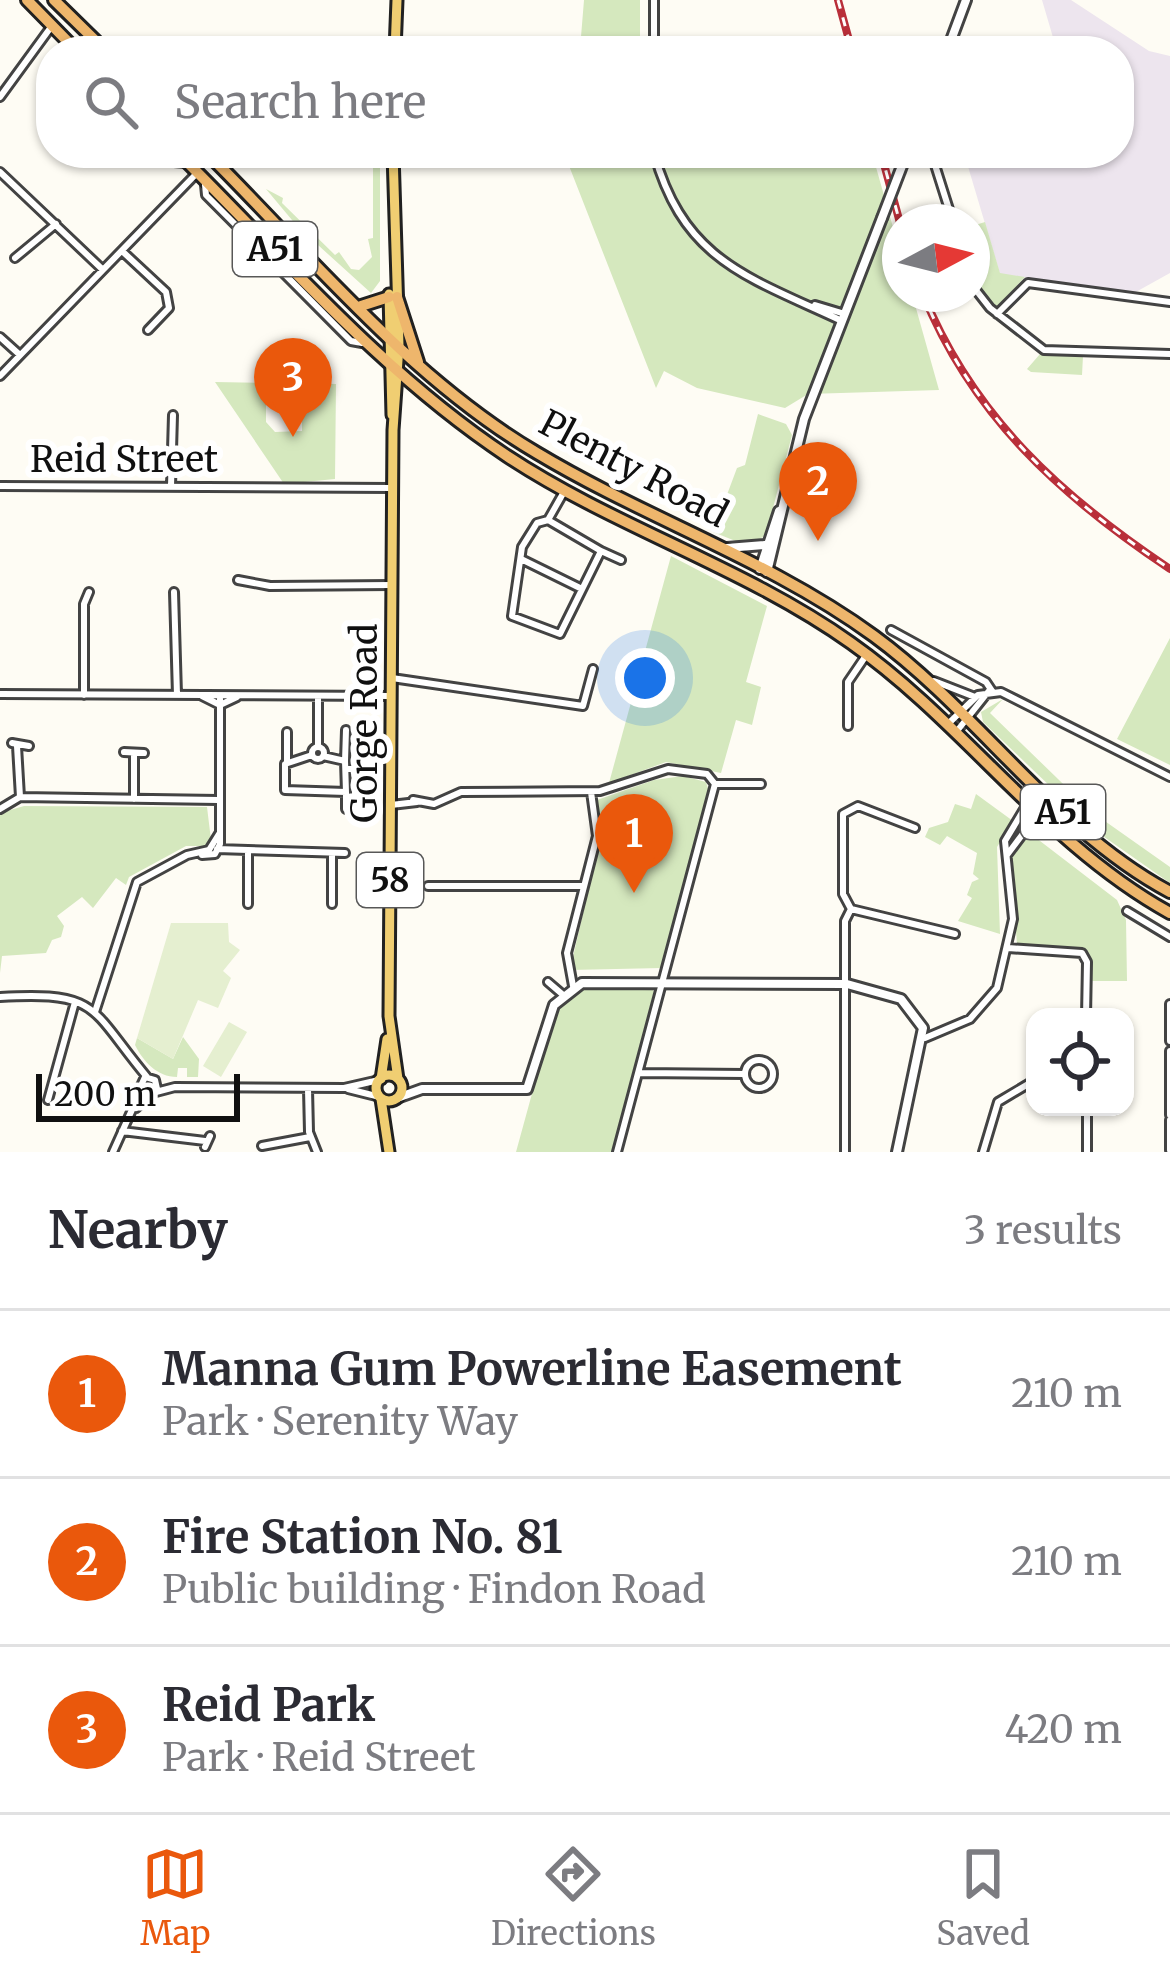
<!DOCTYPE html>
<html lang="en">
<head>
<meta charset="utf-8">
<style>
  body { margin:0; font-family:Merriweather,serif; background:#f2f2f3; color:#2b2b33 }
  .controls { position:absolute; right:36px; bottom:36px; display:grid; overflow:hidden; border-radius:24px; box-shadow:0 3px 9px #0004 }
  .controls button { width:108px; height:108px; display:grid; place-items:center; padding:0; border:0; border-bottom:3px solid #e1e1e2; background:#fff; color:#2b2b33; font:60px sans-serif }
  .compass { position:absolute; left:882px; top:204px; width:108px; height:108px; border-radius:50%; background:#fff; box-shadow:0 3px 9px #0004; rotate:83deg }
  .scale { position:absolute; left:36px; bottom:30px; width:204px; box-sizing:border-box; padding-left:12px; border:6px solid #101010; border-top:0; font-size:33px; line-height:42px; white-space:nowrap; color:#101010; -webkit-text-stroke:9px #fff; paint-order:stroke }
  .you { position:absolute; left:645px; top:678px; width:42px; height:42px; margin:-30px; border:9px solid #fff; border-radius:50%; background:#1a73e8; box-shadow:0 0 0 18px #1a73e833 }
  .badge { display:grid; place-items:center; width:78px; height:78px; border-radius:50%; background:#ea580c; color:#fff; font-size:39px; font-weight:700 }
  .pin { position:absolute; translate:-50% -99px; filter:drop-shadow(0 3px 6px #0008) }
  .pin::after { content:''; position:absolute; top:63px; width:42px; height:36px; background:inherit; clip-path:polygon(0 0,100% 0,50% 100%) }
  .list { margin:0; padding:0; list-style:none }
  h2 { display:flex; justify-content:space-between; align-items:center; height:156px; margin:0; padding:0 48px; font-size:51px }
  h2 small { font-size:39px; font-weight:400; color:#7c7c81 }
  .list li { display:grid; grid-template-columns:78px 1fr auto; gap:36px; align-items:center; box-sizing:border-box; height:168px; padding:0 48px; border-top:3px solid #e1e1e2 }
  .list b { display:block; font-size:45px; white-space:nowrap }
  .list p { margin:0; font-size:39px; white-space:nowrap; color:#7c7c81 }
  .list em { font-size:39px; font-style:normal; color:#7c7c81 }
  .icon { flex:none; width:66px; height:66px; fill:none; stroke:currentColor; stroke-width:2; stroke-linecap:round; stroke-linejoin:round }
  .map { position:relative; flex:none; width:1170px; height:1152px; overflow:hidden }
  .search { position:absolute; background:#fff; box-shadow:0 3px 9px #0004; left:36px; right:36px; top:36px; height:132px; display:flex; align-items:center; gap:30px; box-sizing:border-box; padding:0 42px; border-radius:48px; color:#7c7c81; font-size:45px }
  .sheet { height:660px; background:#fff }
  nav { display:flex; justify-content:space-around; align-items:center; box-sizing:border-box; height:168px; border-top:3px solid #e1e1e2; background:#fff; font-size:33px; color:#7c7c81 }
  nav a { display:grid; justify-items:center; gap:6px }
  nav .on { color:#ea580c }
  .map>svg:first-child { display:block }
  .industrial { fill:#ede5ee }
  .green { fill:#d5e8be }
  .pitch { fill:#e5efd0 }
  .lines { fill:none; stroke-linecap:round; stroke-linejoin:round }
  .minor-casing { stroke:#434343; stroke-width:12 }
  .tertiary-casing { stroke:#434343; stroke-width:14 }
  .primary-casing { stroke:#212121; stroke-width:15 }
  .trunk-casing { stroke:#212121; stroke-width:16 }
  .minor { stroke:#fff; stroke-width:6 }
  .tertiary { stroke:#fff; stroke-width:8 }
  .primary { stroke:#f0ce72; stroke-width:9 }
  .trunk { stroke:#eeb66c; stroke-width:10 }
  .rail-casing { stroke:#b92f3a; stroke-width:8 }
  .rail { stroke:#fff; stroke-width:3; stroke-dasharray:9; stroke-linecap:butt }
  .tertiary-bridge-casing { stroke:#434343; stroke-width:14; stroke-linecap:butt }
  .tertiary-bridge { stroke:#fff; stroke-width:8 }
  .labels { text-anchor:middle; stroke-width:12; stroke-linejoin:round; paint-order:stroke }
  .shield { fill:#fff; stroke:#585858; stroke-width:3 }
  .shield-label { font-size:33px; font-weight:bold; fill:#101010 }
  .street-label { font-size:36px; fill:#101010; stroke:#fff }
</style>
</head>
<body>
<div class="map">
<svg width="1170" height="1152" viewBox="0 0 1170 1152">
  <rect width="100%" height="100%" fill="#fefcf4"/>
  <!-- industrial -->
  <path class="industrial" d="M 1042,0 L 1071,0 L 1149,51 L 1170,56 L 1170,273 L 1134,293 L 1000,274 L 964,153 L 1119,153 L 1119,51 L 1057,51 Z"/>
  <!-- green -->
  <path class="green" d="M 584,0 L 640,0 L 640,49 L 580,49 Z
    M 373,153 L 380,153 L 380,281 L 371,293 L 297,226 L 266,189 L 283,198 L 282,203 L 335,255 L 339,252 L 351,269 L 359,270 L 372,257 L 368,239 L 373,238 Z
    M 564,153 L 872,153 L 900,252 L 900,294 L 912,294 L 939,390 L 808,394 L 785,408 L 697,388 L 664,371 L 656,388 Z
    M 985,222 L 1000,273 L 1025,277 L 996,308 L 972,279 L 972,226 Z
    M 1040,354 L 1083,356 L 1082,375 L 1031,372 L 1027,369 Z
    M 215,382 L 266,383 L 266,422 L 275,432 L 302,431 L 302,383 L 336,384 L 335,479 L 284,484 Z
    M 758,414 L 786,424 L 792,435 L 766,535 L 748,546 L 713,532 L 737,468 L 745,465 Z
    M 671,556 L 767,606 L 746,682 L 761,687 L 752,725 L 736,720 L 721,773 L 666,762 L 609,783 Z
    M 1170,638 L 1170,765 L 1117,739 Z
    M 1003,699 L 990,713 L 1092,812 L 1170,867 L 1170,883 L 1100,834 L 983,722 L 981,712 Z
    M 683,776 L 706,782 L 710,795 L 662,968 L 570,970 L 599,843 L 597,800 L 654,780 Z
    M 976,794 L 1013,821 L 997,847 L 1000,934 L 958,921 L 972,898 L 967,895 L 972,882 L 979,879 L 973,874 L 977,853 L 947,836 L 940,845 L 925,837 L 929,828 L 948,822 L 955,804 L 971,809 Z
    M 24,806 L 207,807 L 211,840 L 205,846 L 186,846 L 129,877 L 126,885 L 116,878 L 93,908 L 82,897 L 57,916 L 64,926 L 61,937 L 52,940 L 46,953 L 2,956 L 0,973 L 0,813 Z
    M 1027,831 L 1117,900 L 1126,920 L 1127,981 L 1090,981 L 1090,956 L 1082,949 L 1017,945 L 1011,859 Z
    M 587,987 L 647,986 L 654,991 L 612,1152 L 516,1152 L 553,1017 L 566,999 Z
    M 183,1037 L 199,1059 L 198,1077 L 187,1077 L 187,1068 L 178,1068 L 177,1077 C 157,1077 143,1061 135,1045 L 137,1038 L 173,1059 Z"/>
  <!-- pitch -->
  <path class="pitch" d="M 171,923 L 228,923 L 229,942 L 240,950 L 223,971 L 231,978 L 218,1008 L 198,1000 L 173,1059 L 137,1038 Z
    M 229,1022 L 247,1032 L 221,1077 L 203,1066 Z"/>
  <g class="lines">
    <!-- minor casing -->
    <g class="minor-casing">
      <path id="minor" d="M 654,51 L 654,0
        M 0,97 L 51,27
        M 164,153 L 174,162 L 185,163
        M 654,153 C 684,261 748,277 842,321
        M 939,153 L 935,165 L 953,222
        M 0,172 L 102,269
        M 205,185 L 206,195 L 351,341 L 362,343
        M 122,251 L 166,292 L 169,308 L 148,330
        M 15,258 L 56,224
        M 972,285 L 990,308 L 1044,350 L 1170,354
        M 815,305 L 845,314
        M 997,314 L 1028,283 L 1170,302
        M 0,337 L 20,355
        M 0,376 L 198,172
        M 0,486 L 392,488
        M 171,486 L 173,415
        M 548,520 L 601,551 L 560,634 L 512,616 L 522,547 L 537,523 L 548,520 L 565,490
        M 601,551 L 621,560
        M 521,559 L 582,589
        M 238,580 L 270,586 L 392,585
        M 174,592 L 177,695
        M 891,630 L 986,682 L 992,691
        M 392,678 L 583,706 L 593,669
        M 934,681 L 975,697
        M 0,694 L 391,696
        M 84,695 L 84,604 L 89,592
        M 202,696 L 220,705 L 237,697
        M 949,723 L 978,695 L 1001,692 L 1170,777
        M 848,726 L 848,682 L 865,657
        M 957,731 L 988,692
        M 287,732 L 287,761
        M 12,743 L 29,746
        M 17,746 L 20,797 L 218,800
        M312 753a6 6 0 1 1 12 0a6 6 0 1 1-12 0Z
        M 318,747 L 318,696
        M 124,752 L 144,753
        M 312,755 L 285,764 L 285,790 L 346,792 L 345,761 L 323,756
        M 345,761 L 346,730
        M 346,769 L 374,769
        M 346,792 L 346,809
        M 134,799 L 134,753
        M 413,800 L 434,804 L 461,792 L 600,791 L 668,769 L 707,774 L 715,784 L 761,784
        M 391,805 L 417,802
        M 0,809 L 20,797
        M 217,849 L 345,853
        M 202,855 L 215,854 L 220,844 L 220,699
        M 1007,855 L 1037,815
        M 428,886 L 584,886
        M 248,904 L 248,853
        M 332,904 L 332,853
        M 851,909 L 955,934
        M 1127,911 L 1170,937
        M 1008,948 L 1082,953 L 1087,962 L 1086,1017
        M 548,982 L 562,994
        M 573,986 L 567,953 L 597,836 L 591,792
        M 0,997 C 101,991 90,1009 147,1077
        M 1170,1004 L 1170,1041
        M 95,1012 L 137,882 L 187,855 L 209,850 L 219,834
        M 925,1038 L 970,1019 L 997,988 L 1013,919 L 1005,841 L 1026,806
        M 1170,1051 L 1170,1115
        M745 1074a14 14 0 1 1 28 0a14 14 0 1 1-28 0Z
        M 639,1073 L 745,1074
        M 308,1089 L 309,1132 L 317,1152
        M 348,1089 L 380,1097
        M 156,1092 L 175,1087 L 344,1088 L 379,1080
        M 48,1100 L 75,1002
        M 1087,1107 L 1087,1152
        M 136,1108 L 157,1089 L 155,1080 L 145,1077 L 139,1090 L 150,1096
        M 1170,1120 L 1170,1150
        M 122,1131 L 205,1141
        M 262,1146 L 310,1137
        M 205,1147 L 210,1136
        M 113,1152 L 140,1092
        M 617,1152 L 715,784
        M 845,1152 L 845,921 L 851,909 L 843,894 L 843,814 L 858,806 L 915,828
        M 983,1152 L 998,1102 L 1035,1080"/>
    </g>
    <!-- tertiary casing -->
    <g class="tertiary-casing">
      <path id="tertiary" d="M 947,51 L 966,0
        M 727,548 L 765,545
        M 760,569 L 779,511
        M 767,572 L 804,419 L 882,218
        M 397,1098 L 422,1089 L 527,1089 L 554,1005 L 582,983 L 847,984 L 901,999 L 923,1028 L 897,1152"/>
    </g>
    <!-- primary casing -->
    <g class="primary-casing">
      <path id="primary" d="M 395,51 L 397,0
        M 393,153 L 399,346 L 393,430 L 389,1016 L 398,1079
        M 389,294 L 392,415
        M376 1088a13 13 0 1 1 26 0a13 13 0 1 1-26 0Z
        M 381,1079 L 387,1039
        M 381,1099 L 389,1152"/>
    </g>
    <!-- trunk casing -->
    <g class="trunk-casing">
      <path id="trunk" d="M 27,0 L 77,51
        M 54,0 L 106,51
        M 178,153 C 283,257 383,374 507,456 C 616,528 744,567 851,643 C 966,724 1045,844 1170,913
        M 207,153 C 310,256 411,379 537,453 C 647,519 770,560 874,636 C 979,713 1054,830 1170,892
        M 397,297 L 418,362
        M 361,306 L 389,297"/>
    </g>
    <!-- minor -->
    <use href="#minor" class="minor"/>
    <!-- tertiary -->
    <use href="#tertiary" class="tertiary"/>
    <!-- primary -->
    <use href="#primary" class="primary"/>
    <!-- trunk -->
    <use href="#trunk" class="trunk"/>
    <!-- rail casing -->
    <g class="rail-casing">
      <path id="rail" d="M 838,0 L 852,51
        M 881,153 L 900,223
        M 923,294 C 973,417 1062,497 1170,569"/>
    </g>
    <!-- rail -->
    <use href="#rail" class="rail"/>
    <!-- tertiary-bridge casing -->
    <g class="tertiary-bridge-casing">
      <path id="tertiary-bridge" d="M 882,218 L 907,153"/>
    </g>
    <!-- tertiary-bridge -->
    <use href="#tertiary-bridge" class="tertiary-bridge"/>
  </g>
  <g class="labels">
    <!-- shield labels -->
    <g class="shield">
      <rect x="233" y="222" width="84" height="54" rx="9"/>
      <rect x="1021" y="785" width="84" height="54" rx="9"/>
      <rect x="357" y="853" width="66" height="54" rx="9"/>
    </g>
    <g class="shield-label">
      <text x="275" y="261">A51</text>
      <text x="1063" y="824">A51</text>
      <text x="390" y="892">58</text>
    </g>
    <!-- street labels -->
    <g class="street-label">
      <text x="124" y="472">Reid Street</text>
      <text transform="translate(634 468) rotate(28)" y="13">Plenty Road</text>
      <text transform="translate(364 723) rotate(-90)" y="13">Gorge Road</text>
    </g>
  </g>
</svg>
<div class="controls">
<button><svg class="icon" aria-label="locate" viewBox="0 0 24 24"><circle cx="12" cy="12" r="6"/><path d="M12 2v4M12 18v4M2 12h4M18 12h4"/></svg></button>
</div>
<svg class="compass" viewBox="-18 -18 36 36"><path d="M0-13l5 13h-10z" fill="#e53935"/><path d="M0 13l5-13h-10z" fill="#7c7c81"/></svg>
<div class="scale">200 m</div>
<div class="you"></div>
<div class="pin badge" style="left:634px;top:893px">1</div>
<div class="pin badge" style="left:818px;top:541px">2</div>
<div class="pin badge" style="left:293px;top:437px">3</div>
<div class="search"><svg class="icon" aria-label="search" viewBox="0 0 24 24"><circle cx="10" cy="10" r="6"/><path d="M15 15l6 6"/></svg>Search here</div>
</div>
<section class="sheet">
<h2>Nearby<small>3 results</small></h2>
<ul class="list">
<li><span class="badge">1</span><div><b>Manna Gum Powerline Easement</b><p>Park · Serenity Way</p></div><em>210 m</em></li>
<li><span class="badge">2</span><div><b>Fire Station No. 81</b><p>Public building · Findon Road</p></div><em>210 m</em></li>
<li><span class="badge">3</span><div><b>Reid Park</b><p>Park · Reid Street</p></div><em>420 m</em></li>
</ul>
</section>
<nav>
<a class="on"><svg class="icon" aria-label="map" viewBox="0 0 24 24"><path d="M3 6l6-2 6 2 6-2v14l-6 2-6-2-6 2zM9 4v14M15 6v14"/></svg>Map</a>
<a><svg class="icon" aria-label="directions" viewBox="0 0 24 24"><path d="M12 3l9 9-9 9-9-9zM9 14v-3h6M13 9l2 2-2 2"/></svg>Directions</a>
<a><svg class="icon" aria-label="saved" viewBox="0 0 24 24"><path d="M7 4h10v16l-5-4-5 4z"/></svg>Saved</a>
</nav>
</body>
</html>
